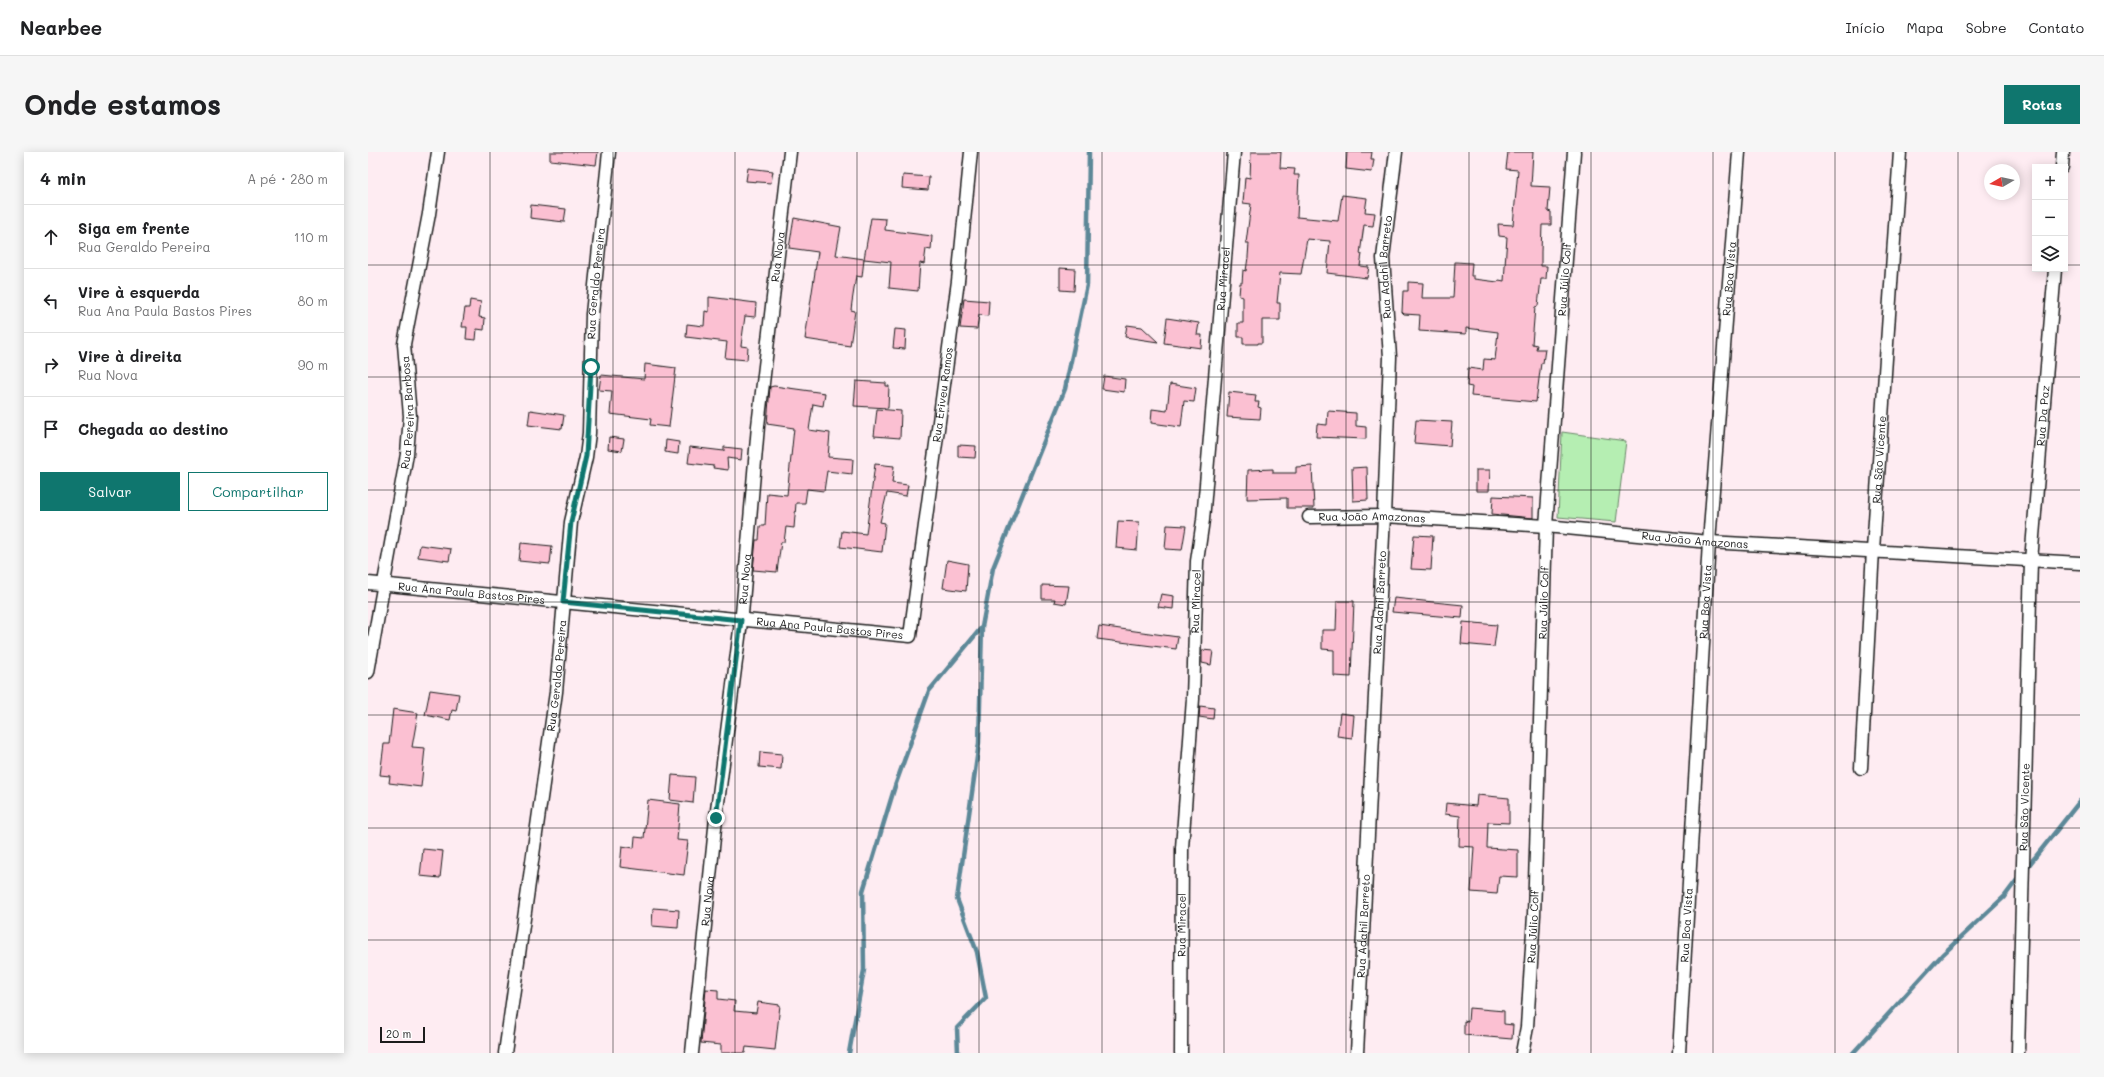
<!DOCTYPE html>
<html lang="pt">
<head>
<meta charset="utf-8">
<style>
  body { margin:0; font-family:Mali,sans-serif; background:#f6f6f6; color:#202124 }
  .controls { position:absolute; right:12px; top:12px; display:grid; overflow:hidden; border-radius:0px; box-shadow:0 2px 10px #0003 }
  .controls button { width:36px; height:36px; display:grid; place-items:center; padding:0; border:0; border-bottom:1px solid #e0e0e0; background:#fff; color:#202124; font:20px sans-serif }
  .compass { position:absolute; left:1616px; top:12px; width:36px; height:36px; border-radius:50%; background:#fff; box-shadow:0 2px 10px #0003; rotate:261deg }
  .scale { position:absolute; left:12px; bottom:10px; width:45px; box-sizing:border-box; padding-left:4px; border:2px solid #1c1c1c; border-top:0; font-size:11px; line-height:14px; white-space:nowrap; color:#1c1c1c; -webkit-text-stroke:3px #fff; paint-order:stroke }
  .stop { position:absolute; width:12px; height:12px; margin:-9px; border:3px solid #0f766e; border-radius:50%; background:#fff }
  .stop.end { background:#0f766e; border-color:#fff; box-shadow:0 1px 4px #0008 }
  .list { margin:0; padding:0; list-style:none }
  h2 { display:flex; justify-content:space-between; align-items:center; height:52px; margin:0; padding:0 16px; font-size:17px }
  h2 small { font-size:13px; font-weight:400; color:#757577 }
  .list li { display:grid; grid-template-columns:26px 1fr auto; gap:12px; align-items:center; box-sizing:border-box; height:64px; padding:0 16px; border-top:1px solid #e0e0e0 }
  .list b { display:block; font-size:15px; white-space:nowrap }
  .list p { margin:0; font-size:13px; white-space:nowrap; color:#757577 }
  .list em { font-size:13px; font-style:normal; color:#757577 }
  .actions { display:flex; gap:8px; padding:12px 16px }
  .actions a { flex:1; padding:9px 0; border:1px solid #0f766e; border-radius:0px; text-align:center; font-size:14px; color:#0f766e }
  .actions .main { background:#0f766e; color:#fff }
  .icon { flex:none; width:22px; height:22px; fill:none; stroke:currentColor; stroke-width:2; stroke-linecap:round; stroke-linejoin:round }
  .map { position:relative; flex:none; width:1712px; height:901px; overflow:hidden; border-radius:0px }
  header { display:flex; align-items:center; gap:24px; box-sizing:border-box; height:56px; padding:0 20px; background:#fff; border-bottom:1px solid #e0e0e0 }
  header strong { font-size:19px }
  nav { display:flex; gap:22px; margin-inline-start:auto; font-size:14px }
  .intro { display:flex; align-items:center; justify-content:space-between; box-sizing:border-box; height:96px; padding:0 24px }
  h1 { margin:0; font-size:28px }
  .button { padding:10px 18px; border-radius:0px; background:#0f766e; color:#fff; font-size:14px; font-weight:700 }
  main { display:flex; gap:24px; padding:0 24px }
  aside { flex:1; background:#fff; border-radius:0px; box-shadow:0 2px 10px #0003 }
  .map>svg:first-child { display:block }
  .green { fill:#b5eeb2; stroke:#688567 }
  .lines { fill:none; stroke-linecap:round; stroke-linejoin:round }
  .stream { stroke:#5d8898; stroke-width:4.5 }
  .building { fill:#fbc0d2; stroke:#1c1c1c }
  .minor-casing { stroke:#1c1c1c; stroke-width:15 }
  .minor { stroke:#fff; stroke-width:12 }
  .route { stroke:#0f766e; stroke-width:5 }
  .grid { fill:none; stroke:#1c1c1c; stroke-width:1; stroke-opacity:0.55 }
  .labels { text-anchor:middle; stroke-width:3; stroke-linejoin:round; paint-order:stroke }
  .street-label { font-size:11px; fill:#1c1c1c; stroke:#fff }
</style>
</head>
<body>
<header>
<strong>Nearbee</strong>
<nav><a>Início</a><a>Mapa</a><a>Sobre</a><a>Contato</a></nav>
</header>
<div class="intro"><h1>Onde estamos</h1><a class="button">Rotas</a></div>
<main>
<aside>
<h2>4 min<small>A pé · 280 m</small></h2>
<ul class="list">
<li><svg class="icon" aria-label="ahead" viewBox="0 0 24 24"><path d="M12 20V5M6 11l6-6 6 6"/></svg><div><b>Siga em frente</b><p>Rua Geraldo Pereira</p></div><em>110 m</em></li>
<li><svg class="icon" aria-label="left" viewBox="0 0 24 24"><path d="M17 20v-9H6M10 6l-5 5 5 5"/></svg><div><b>Vire à esquerda</b><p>Rua Ana Paula Bastos Pires</p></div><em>80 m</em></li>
<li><svg class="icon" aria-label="right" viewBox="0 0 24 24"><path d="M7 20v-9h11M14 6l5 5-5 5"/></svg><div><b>Vire à direita</b><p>Rua Nova</p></div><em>90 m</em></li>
<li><svg class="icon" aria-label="arrive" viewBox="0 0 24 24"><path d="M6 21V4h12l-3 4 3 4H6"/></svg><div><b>Chegada ao destino</b></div></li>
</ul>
<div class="actions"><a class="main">Salvar</a><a>Compartilhar</a></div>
</aside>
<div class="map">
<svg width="1712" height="901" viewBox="0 0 1712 901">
  <rect width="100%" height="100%" fill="#feecf2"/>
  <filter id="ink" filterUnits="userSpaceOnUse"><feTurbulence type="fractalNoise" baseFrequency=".025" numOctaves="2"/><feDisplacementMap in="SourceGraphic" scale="8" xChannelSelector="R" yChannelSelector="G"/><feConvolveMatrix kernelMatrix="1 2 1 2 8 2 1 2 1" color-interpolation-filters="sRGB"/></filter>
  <g filter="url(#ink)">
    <!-- green -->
    <path class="green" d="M 1194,280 L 1258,289 L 1248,370 L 1190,365 Z"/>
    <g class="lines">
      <!-- stream -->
      <path class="stream" d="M 1657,718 L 1712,649
        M 481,901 L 496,818 L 495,739 L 527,634 L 561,539 L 614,475 L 625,416 L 697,237 L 719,133 L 721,0
        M 590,901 L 589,876 L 618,846 L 609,800 L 589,747 L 611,591 L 614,475
        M 1485,901 L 1574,803 L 1636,745 L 1651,725"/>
    </g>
    <!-- building -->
    <path class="building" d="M 182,0 L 230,0 L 228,13 L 182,8 Z
      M 883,0 L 913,0 L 912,16 L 927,17 L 926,23 L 931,23 L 929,65 L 970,69 L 974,43 L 999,46 L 997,60 L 1007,61 L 1005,74 L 996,73 L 992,102 L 994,102 L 992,114 L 1001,115 L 999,126 L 959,121 L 962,89 L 939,87 L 933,122 L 912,121 L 909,151 L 912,151 L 912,168 L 894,168 L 894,191 L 890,191 L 890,192 L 875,192 L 875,185 L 870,185 L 870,171 L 875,171 L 875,145 L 871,144 L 872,131 L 874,131 L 875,118 L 878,119 L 880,105 L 881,91 L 878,91 L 883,52 L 875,51 L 877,25 L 882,26 Z
      M 979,0 L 1004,0 L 1003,7 L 1006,7 L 1004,20 L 978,17 Z
      M 1140,0 L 1165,0 L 1163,34 L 1182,35 L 1180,59 L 1183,60 L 1183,73 L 1174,73 L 1173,100 L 1173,114 L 1179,114 L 1178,127 L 1173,127 L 1170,154 L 1167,155 L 1164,192 L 1169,193 L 1168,197 L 1177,197 L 1175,211 L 1173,211 L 1168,250 L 1103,244 L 1104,235 L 1099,234 L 1100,216 L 1115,218 L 1116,207 L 1127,208 L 1130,180 L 1098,176 L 1098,182 L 1051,179 L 1052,163 L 1036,162 L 1034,160 L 1035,139 L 1040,139 L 1040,130 L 1055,131 L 1054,146 L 1085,146 L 1087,110 L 1104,111 L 1103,124 L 1106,124 L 1106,127 L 1130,130 L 1131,128 L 1136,129 L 1139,85 L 1131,84 L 1130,72 L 1145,73 L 1150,18 L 1138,17 Z
      M 380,16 L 405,19 L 403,31 L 378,29 Z
      M 535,23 L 561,25 L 560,38 L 534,36 Z
      M 163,53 L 198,57 L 196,70 L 162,66 Z
      M 426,66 L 473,75 L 468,103 L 496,107 L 494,125 L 488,124 L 484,150 L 483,158 L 487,159 L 482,194 L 437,187 L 450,100 L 421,96 Z
      M 503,66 L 518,67 L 517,78 L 564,84 L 563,98 L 558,97 L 556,112 L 552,111 L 550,139 L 521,136 L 523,110 L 496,107 Z
      M 692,116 L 707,117 L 706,139 L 692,138 Z
      M 341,145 L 388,151 L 387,165 L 377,164 L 373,194 L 380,195 L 379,208 L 357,206 L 359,190 L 318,185 L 319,172 L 336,174 L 337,159 L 341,160 Z
      M 596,147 L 621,149 L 620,164 L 611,163 L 609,177 L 592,176 Z
      M 102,148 L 113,150 L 111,165 L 117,166 L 116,178 L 109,177 L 108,188 L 98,187 L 99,175 L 94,175 L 97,156 L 101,156 Z
      M 799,166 L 831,171 L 829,183 L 834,183 L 833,196 L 796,191 Z
      M 759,173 L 774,175 L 790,190 L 757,185 Z
      M 527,177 L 538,178 L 537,197 L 525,196 Z
      M 277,212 L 308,216 L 301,275 L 282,273 L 283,267 L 242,262 L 244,239 L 231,238 L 233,223 L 276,227 Z
      M 736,224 L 757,227 L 756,240 L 734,237 Z
      M 488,229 L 518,231 L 518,234 L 521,234 L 520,256 L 486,254 Z
      M 802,232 L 828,236 L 826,250 L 816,249 L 813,275 L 783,271 L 784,257 L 799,259 Z
      M 406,234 L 457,241 L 455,254 L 445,252 L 441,278 L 462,281 L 460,305 L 485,307 L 484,322 L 459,319 L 456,339 L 439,337 L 437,351 L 428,351 L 426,376 L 418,375 L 416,390 L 413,390 L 409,420 L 385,418 L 388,388 L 391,388 L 392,374 L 397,374 L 399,341 L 419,343 L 426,276 L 399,272 L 402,235 Z
      M 861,240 L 888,243 L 887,250 L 891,250 L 890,255 L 893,256 L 892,267 L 859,265 Z
      M 509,257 L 533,259 L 532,286 L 506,284 Z
      M 162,258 L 196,263 L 194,277 L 160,273 Z
      M 960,259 L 988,261 L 988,274 L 998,275 L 998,287 L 948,285 L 949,272 L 959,273 Z
      M 1048,268 L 1084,270 L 1082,294 L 1046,291 Z
      M 241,285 L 256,287 L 254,299 L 240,297 Z
      M 298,288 L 311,290 L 310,302 L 297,300 Z
      M 590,293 L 608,294 L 607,306 L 590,305 Z
      M 322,295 L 356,299 L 356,295 L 374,297 L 373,308 L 359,306 L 360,318 L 345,316 L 346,314 L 320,311 Z
      M 507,312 L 526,314 L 524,331 L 540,333 L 538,344 L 519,341 L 512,370 L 517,371 L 514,400 L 472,395 L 474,379 L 498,382 Z
      M 944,314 L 946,356 L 919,356 L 919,346 L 879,347 L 880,318 L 905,317 L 905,321 L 928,321 L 928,315 Z
      M 999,315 L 1000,348 L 985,349 L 984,316 Z
      M 1108,318 L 1122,318 L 1121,339 L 1108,339 Z
      M 1125,344 L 1165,346 L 1165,366 L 1124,362 Z
      M 750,369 L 771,370 L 769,398 L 748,396 Z
      M 799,373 L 818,374 L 814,398 L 797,397 Z
      M 1046,383 L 1065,384 L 1063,418 L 1043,417 Z
      M 153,391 L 184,394 L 182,412 L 151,409 Z
      M 52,393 L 83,397 L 81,409 L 50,405 Z
      M 579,408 L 600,412 L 598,439 L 575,436 Z
      M 674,433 L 701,434 L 698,452 L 686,450 L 687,447 L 674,447 Z
      M 793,442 L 806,444 L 805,457 L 790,455 Z
      M 1026,446 L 1095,453 L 1094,466 L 1024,460 Z
      M 969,449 L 986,449 L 983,525 L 966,524 L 966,498 L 954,497 L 954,478 L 968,478 Z
      M 1095,470 L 1129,473 L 1126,495 L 1093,492 Z
      M 731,474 L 810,485 L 808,497 L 729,487 Z
      M 834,498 L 845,499 L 843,513 L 834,511 Z
      M 62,538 L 91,542 L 88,559 L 84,558 L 82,568 L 57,563 Z
      M 832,554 L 846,556 L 845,567 L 831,565 Z
      M 25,557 L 50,561 L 44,595 L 57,596 L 53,635 L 21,631 L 22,624 L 12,623 L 16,592 L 21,592 Z
      M 972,561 L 986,563 L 984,586 L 969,584 Z
      M 392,600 L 414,602 L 413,617 L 391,615 Z
      M 304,623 L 327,625 L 325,651 L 302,648 Z
      M 1109,643 L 1141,646 L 1141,671 L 1120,670 L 1119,696 L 1150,698 L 1150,725 L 1131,724 L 1129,742 L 1103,740 L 1106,695 L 1091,694 L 1092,664 L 1077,662 L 1078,651 L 1108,654 Z
      M 280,648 L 312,652 L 309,688 L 320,689 L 316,723 L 252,715 L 254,694 L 266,696 L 267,685 L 276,686 Z
      M 55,697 L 75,699 L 72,726 L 52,724 Z
      M 285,756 L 311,758 L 310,776 L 284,774 Z
      M 338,837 L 350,838 L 350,847 L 367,849 L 366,859 L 388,861 L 390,850 L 412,853 L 407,898 L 378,895 L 377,901 L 353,901 L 353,893 L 333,891 Z
      M 1101,856 L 1136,859 L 1136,872 L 1145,873 L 1144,887 L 1096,883 L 1096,869 L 1100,870 Z"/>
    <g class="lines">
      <!-- minor casing -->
      <g class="minor-casing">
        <g id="minor">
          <path d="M 1694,15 L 1695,0"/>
          <path id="s1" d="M 941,365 L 1016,364 L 1178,374 L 1341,390 L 1712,411"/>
          <path id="s2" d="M 0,431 L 542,484 L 590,129 L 603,0"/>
          <path id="s3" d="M 0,520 L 39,302 L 42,264 L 36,192 L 61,62 L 70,0"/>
          <path id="s4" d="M 1493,616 L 1505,398 L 1532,0"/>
          <path id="s5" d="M 137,901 L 188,540 L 203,370 L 218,305 L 221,281 L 224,162 L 241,0"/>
          <path id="s6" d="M 324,901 L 348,666 L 374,462 L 390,274 L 422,0"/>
          <path id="s7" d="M 813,901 L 814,696 L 825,547 L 829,409 L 835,368 L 866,0"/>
          <path id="s8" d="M 989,901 L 1016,364 L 1022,205 L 1015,106 L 1028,0"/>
          <path id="s9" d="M 1154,901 L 1159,875 L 1166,763 L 1178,374 L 1206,0"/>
          <path id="s10" d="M 1311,901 L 1341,390 L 1371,0"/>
          <path id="s11" d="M 1650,901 L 1663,409 L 1687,117"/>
        </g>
      </g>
      <!-- minor -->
      <use href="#minor" class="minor"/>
    </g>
  </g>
  <g class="lines" filter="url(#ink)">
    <!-- route -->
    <path class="route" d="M 223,215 L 218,304 L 203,370 L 195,450 L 373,468 L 348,666"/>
  </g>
  <!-- grid -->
  <path class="grid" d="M 122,0 L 122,901M 245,0 L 245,901M 367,0 L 367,901M 489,0 L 489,901M 611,0 L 611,901M 734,0 L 734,901M 856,0 L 856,901M 978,0 L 978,901M 1101,0 L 1101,901M 1223,0 L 1223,901M 1345,0 L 1345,901M 1467,0 L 1467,901M 1590,0 L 1590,901M 0,113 L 1667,113M 1697,113 L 1712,113M 0,225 L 1712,225M 0,338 L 1712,338M 0,450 L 1712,450M 0,563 L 1712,563M 0,676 L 1712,676M 0,788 L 1712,788"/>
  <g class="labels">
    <!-- street labels -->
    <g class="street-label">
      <text dy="4" stroke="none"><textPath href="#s6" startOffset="801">Rua Nova</textPath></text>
      <text dy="4" stroke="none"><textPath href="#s8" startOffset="787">Rua Adahil Barreto</textPath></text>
      <text dy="4" stroke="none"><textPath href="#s7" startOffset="776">Rua Miracel</textPath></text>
      <text dy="4" stroke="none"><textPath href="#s9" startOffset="775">Rua Júlio Colf</textPath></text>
      <text dy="4" stroke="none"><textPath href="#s10" startOffset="776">Rua Boa Vista</textPath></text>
      <text dy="4" stroke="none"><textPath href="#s5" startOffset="776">Rua Geraldo Pereira</textPath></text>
      <text dy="4" stroke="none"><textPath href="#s2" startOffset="788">Rua Eriveu Ramos</textPath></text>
      <text dy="4" stroke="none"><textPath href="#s3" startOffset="263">Rua Pereira Barbosa</textPath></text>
      <text dy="4" stroke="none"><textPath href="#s11" startOffset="638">Rua Da Paz</textPath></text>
      <text dy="4" stroke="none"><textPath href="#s4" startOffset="309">Rua São Vicente</textPath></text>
      <text dy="4" stroke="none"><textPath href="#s1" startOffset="63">Rua João Amazonas</textPath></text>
      <text dy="4" stroke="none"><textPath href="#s1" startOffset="387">Rua João Amazonas</textPath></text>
      <text dy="4" stroke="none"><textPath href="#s6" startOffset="477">Rua Nova</textPath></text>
      <text dy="4" stroke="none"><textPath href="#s2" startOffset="104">Rua Ana Paula Bastos Pires</textPath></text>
      <text dy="4" stroke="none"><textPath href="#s7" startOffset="452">Rua Miracel</textPath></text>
      <text dy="4" stroke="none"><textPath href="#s8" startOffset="451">Rua Adahil Barreto</textPath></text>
      <text dy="4" stroke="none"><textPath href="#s9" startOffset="451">Rua Júlio Colf</textPath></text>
      <text dy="4" stroke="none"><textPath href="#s10" startOffset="452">Rua Boa Vista</textPath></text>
      <text dy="4" stroke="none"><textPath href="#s2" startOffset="464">Rua Ana Paula Bastos Pires</textPath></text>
      <text dy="4" stroke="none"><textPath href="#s5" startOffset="381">Rua Geraldo Pereira</textPath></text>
      <text dy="4" stroke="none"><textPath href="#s11" startOffset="246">Rua São Vicente</textPath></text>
      <text dy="4" stroke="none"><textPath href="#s6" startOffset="153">Rua Nova</textPath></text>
      <text dy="4" stroke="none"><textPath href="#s7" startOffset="128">Rua Miracel</textPath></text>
      <text dy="4" stroke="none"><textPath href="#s8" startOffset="127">Rua Adahil Barreto</textPath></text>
      <text dy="4" stroke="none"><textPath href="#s9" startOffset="127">Rua Júlio Colf</textPath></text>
      <text dy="4" stroke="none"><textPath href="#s10" startOffset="128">Rua Boa Vista</textPath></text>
    </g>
  </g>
</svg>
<div class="controls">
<button>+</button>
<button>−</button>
<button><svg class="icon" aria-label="layers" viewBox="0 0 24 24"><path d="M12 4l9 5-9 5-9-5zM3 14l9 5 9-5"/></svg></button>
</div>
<svg class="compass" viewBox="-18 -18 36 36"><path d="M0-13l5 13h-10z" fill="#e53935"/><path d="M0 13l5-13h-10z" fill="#757577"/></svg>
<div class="scale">20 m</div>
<div class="stop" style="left:223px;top:215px"></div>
<div class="stop end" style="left:348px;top:666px"></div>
</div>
</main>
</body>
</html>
